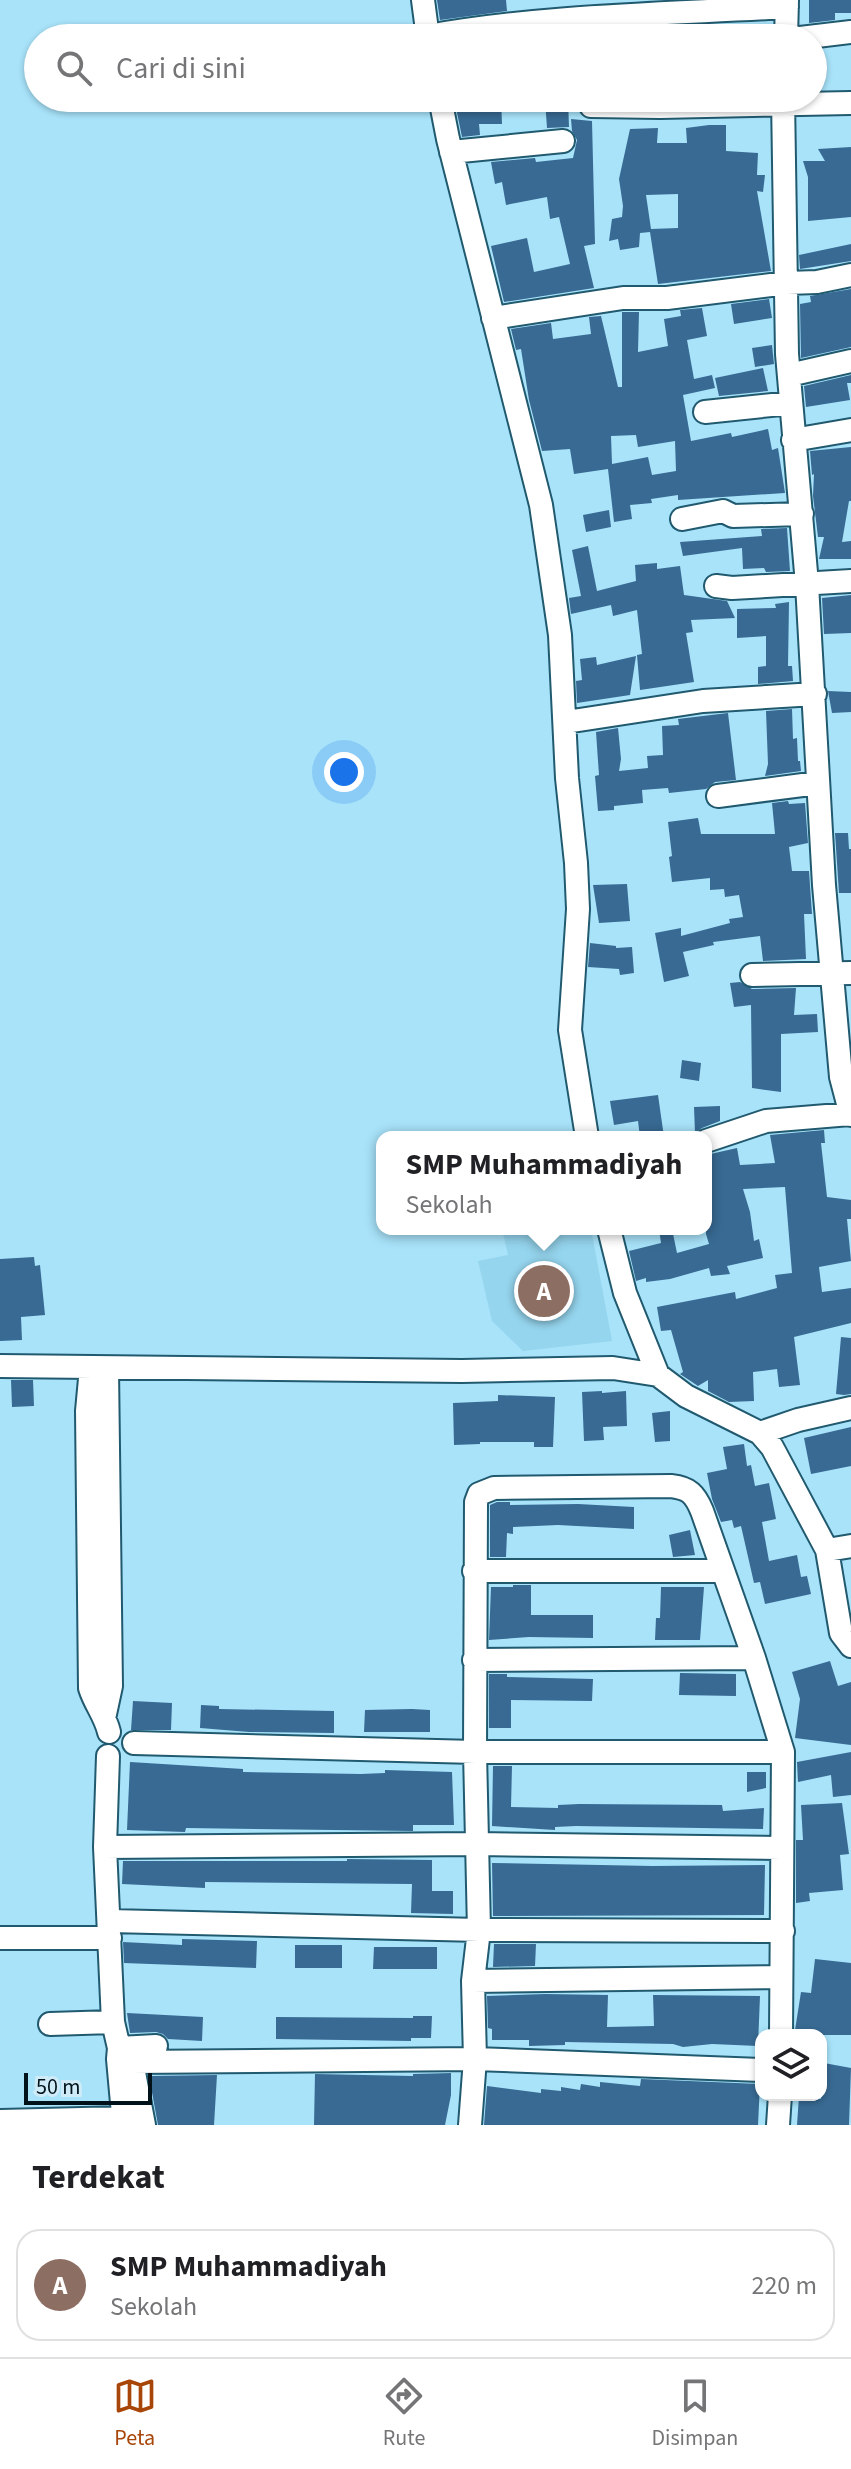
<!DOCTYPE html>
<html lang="id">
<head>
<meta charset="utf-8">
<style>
  body { margin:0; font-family:"Source Sans 3",sans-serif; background:#f6f6f6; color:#202124 }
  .controls { position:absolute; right:24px; bottom:24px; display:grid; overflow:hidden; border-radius:16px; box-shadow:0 2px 6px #0004 }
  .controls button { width:72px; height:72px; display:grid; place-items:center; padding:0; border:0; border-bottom:2px solid #e0e0e0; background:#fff; color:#202124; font:40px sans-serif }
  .scale { position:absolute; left:24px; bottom:20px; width:128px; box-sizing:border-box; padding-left:8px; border:4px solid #00131b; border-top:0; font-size:22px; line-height:28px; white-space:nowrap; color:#00131b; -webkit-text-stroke:6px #cfebf7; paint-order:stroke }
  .you { position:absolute; left:344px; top:772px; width:28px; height:28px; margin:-20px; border:6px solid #fff; border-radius:50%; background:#1a73e8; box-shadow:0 0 0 12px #1a73e833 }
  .badge { display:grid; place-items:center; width:52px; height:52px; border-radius:50%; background:#a8460a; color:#fff; font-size:26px; font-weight:700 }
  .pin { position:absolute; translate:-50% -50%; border:4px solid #fff; box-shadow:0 2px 8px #0006 }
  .popup { position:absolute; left:376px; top:1131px; width:336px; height:104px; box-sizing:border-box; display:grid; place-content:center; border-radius:16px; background:#fff; filter:drop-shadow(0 2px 6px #0005); font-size:26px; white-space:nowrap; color:#757577 }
  .popup b { font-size:30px; color:#202124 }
  .popup::after { content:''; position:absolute; left:50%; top:100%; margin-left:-16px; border:16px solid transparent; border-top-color:#fff }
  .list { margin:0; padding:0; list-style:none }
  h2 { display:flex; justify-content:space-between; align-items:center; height:104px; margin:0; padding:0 32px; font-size:34px }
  h2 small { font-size:26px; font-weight:400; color:#757577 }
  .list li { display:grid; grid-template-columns:52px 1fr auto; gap:24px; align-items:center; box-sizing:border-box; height:112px; margin:0 16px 16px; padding:0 16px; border:2px solid #e0e0e0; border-radius:24px }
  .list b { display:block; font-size:30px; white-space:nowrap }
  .list p { margin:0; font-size:26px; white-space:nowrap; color:#757577 }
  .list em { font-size:26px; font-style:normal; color:#757577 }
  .icon { flex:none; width:44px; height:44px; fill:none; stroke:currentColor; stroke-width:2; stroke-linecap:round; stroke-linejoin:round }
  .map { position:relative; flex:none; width:851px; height:2125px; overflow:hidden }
  .search { position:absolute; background:#fff; box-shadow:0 2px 6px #0004; left:24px; right:24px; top:24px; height:88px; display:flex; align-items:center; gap:20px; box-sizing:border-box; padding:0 28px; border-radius:44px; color:#757577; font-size:30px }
  .sheet { height:232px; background:#fff }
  nav { display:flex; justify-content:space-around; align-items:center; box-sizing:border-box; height:112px; border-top:2px solid #e0e0e0; background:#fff; font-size:22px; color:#757577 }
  nav a { display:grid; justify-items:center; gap:4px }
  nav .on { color:#a8460a }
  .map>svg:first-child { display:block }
  .built { fill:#95d5ee }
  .building { fill:#386a93; fill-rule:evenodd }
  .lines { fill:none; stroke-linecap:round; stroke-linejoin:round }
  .minor-casing { stroke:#215a6f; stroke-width:26 }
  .minor { stroke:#fff; stroke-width:22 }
</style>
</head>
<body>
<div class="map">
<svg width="851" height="2125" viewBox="0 0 851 2125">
  <rect width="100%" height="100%" fill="#a8e3fa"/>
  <!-- built -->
  <path class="built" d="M 502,1229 L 591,1229 L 612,1341 L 523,1351 L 492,1321 L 478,1261 L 508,1255 Z"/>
  <!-- building -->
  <path class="building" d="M 437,0 L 506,0 L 507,11 L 440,20 Z
    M 809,0 L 851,0 L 851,13 L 835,13 L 835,20 L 809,23 Z
    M 478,98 L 501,98 L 502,124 L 479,124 L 480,135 L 462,137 L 455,103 L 478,102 Z
    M 568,99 L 569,127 L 547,128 L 545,100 Z
    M 571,119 L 592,121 L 595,244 L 584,246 L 594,288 L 504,302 L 491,246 L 527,238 L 534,272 L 570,264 L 559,217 L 550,219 L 547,197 L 506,205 L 502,182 L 495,184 L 491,162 L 535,158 L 536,162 L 573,158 L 577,140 L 572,131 Z
    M 709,125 L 726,125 L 726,151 L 758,153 L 757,175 L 765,175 L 763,192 L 757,191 L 771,271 L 658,284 L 650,232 L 640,233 L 639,247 L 620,250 L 618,239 L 609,241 L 612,219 L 622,217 L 623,206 L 619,179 L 630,129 L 658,128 L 657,143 L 687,143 L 686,128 ZM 678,194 L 678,228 L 651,229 L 646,195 Z
    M 851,147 L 851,217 L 808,221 L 808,177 L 803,161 L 825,161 L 818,149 Z
    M 851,244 L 851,261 L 800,269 L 799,255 Z
    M 851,289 L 851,347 L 801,358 L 800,304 L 811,302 L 810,296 Z
    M 769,299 L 772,318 L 734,324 L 731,304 Z
    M 702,308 L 707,336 L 687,340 L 694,379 L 712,375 L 715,388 L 683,395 L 691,441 L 731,433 L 732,437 L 768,429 L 772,450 L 778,448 L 785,493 L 678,500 L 678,495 L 651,499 L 652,503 L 630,505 L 632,519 L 614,522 L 608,469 L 574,474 L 570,449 L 542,451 L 529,400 L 521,349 L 516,350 L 511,329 L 551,323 L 553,339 L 591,334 L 589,317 L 601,316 L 618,387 L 622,387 L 622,312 L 639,312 L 638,352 L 668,346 L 664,319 L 681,316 L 680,310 ZM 636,435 L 638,447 L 675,441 L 676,471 L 652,475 L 648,457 L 612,464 L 611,436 Z
    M 772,345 L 774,364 L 755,367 L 752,348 Z
    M 763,368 L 768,391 L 719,396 L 715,378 Z
    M 851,375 L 851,383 L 847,383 L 850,400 L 806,407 L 804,386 Z
    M 851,447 L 851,501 L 849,501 L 842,542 L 851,541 L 851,559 L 819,559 L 824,537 L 818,537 L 813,496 L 814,474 L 812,475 L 810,451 Z
    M 609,510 L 611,527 L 586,532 L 583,515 Z
    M 787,528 L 790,571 L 766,572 L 764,568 L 743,569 L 742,548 L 683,556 L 680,542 L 762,536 L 761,529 Z
    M 588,546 L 597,591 L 636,581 L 635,565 L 657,563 L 657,569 L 680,566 L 684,595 L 727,601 L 735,618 L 691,620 L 693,632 L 686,633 L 694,682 L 640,690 L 637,655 L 642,654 L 637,610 L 613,616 L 611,605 L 571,614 L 569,598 L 581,596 L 572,550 Z
    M 851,595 L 851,633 L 824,634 L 822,598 Z
    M 789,602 L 788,666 L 792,666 L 793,681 L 758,684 L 758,667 L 766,666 L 766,636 L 737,638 L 737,609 L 776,608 L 775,604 Z
    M 636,656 L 630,695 L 577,703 L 576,681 L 582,680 L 580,659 L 596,657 L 597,665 Z
    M 828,691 L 851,692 L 851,712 L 832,713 Z
    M 792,709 L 793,739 L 797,738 L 798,761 L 800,761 L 801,771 L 765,776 L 768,764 L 766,711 Z
    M 728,713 L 736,780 L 715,782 L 706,789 L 669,793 L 668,788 L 642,790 L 643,803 L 614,806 L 614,810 L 598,811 L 595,776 L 599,775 L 596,732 L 618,728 L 621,759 L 619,771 L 648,768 L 647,756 L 663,755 L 662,726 L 679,725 L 678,719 Z
    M 788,801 L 789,804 L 805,803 L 808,843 L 789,847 L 792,871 L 809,871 L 812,914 L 804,914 L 806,959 L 763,961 L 760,936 L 713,942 L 714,945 L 683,952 L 689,976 L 664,982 L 655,933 L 681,928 L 681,936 L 730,923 L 729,919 L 743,917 L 739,895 L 725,897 L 724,889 L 710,890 L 710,878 L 672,882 L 669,857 L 672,856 L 668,822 L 698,818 L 701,834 L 775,834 L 772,803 Z
    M 835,833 L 848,833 L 849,849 L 851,849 L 851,893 L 839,893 Z
    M 627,884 L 630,921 L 599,923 L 593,885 Z
    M 590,943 L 616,946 L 616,948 L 632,947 L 634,973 L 620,975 L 619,969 L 588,967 Z
    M 740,982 L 752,989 L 796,988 L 794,1015 L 817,1014 L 818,1032 L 781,1034 L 781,1092 L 752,1088 L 751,1005 L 734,1007 L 730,983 Z
    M 682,1060 L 701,1063 L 699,1081 L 680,1078 Z
    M 658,1095 L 664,1137 L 640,1137 L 638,1121 L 614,1125 L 610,1101 Z
    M 720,1106 L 720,1121 L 702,1128 L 695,1133 L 694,1107 Z
    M 824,1130 L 825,1143 L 821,1143 L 827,1197 L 851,1200 L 851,1219 L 847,1219 L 851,1261 L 819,1267 L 822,1292 L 851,1288 L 851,1323 L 794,1337 L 800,1385 L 779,1387 L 777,1369 L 753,1372 L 754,1401 L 729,1402 L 708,1391 L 708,1380 L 698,1386 L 680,1374 L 683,1372 L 671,1330 L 661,1331 L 657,1307 L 735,1292 L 736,1299 L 777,1288 L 775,1275 L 792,1273 L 785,1187 L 743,1189 L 750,1212 L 754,1241 L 759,1239 L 763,1258 L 727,1266 L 730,1274 L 711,1276 L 709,1268 L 670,1279 L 646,1282 L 646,1278 L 636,1281 L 629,1251 L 661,1243 L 659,1229 L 672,1229 L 677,1253 L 709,1244 L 706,1234 L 706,1155 L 737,1148 L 740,1165 L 775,1163 L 770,1135 Z
    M 34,1257 L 35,1266 L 40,1265 L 45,1315 L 21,1317 L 22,1340 L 0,1341 L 0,1259 Z
    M 841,1337 L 851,1338 L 851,1394 L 844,1395 L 836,1394 Z
    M 11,1380 L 33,1380 L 34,1406 L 12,1407 Z
    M 602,1391 L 602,1393 L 626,1391 L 627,1426 L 603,1427 L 604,1440 L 584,1441 L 582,1392 Z
    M 498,1395 L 555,1397 L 553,1447 L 534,1447 L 534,1442 L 480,1442 L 480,1444 L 454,1445 L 453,1403 L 498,1401 Z
    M 670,1411 L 670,1441 L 655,1442 L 652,1413 Z
    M 851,1427 L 851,1466 L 811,1474 L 804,1438 Z
    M 744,1444 L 747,1466 L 751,1465 L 755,1486 L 769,1483 L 776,1519 L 762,1522 L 769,1561 L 797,1555 L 801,1577 L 807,1576 L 811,1594 L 765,1604 L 760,1582 L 754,1583 L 741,1526 L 734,1528 L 732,1520 L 721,1522 L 712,1499 L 707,1473 L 727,1469 L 723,1447 Z
    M 497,1502 L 510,1502 L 510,1505 L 578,1504 L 634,1507 L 634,1529 L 558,1525 L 513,1527 L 513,1534 L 507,1533 L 506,1557 L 490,1557 L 490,1505 Z
    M 690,1530 L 695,1555 L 673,1557 L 669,1535 Z
    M 513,1585 L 531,1585 L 531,1615 L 593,1615 L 593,1638 L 529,1637 L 489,1640 L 491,1587 L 513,1587 Z
    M 661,1587 L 704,1587 L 700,1640 L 655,1640 L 656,1618 L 660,1618 Z
    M 830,1661 L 838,1686 L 851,1682 L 851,1745 L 795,1738 L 800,1699 L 792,1672 Z
    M 680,1673 L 736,1674 L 736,1696 L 679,1695 Z
    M 489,1674 L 507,1674 L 507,1677 L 593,1679 L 592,1701 L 511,1700 L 511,1728 L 489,1728 Z
    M 133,1701 L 172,1703 L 171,1730 L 131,1730 Z
    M 201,1705 L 219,1706 L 219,1709 L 334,1711 L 334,1733 L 249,1732 L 200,1728 Z
    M 412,1709 L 430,1710 L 430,1732 L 364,1732 L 365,1710 Z
    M 851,1752 L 851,1795 L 833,1797 L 831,1775 L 798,1782 L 797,1762 Z
    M 130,1762 L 243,1769 L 243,1772 L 361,1774 L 385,1773 L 385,1770 L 452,1772 L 454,1825 L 413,1825 L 413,1831 L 186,1828 L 185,1832 L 127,1830 Z
    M 493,1766 L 512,1766 L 511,1807 L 558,1808 L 558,1805 L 579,1804 L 722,1805 L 723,1811 L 764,1808 L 763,1829 L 576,1826 L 555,1827 L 555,1830 L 492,1826 Z
    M 747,1772 L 766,1772 L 766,1788 L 747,1792 Z
    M 842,1803 L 849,1854 L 840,1855 L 843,1890 L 809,1893 L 810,1901 L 796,1903 L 796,1840 L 803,1840 L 801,1805 Z
    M 347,1859 L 432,1860 L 432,1891 L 453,1891 L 453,1914 L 411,1913 L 412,1884 L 205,1882 L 205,1888 L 122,1884 L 123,1861 L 347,1861 Z
    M 492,1863 L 653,1866 L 765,1865 L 764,1915 L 493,1916 Z
    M 182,1939 L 257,1941 L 256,1968 L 124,1963 L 123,1942 L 182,1945 Z
    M 494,1944 L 536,1944 L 535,1966 L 493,1967 Z
    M 295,1945 L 342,1945 L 342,1968 L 295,1968 Z
    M 374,1947 L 437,1947 L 437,1969 L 373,1969 Z
    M 815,1959 L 851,1963 L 851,2035 L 808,2035 L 809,2032 L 795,2030 L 801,1992 L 811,1993 Z
    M 545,1994 L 608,1995 L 607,2027 L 654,2026 L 653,1995 L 760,1996 L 758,2046 L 712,2044 L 683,2047 L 673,2044 L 565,2042 L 565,2045 L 529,2046 L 529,2040 L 492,2040 L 492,2029 L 488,2028 L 487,1996 Z
    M 127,2013 L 203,2017 L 202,2041 L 168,2039 L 163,2034 L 156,2032 L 130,2033 Z
    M 413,2016 L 432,2016 L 431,2038 L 411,2038 L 411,2041 L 276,2039 L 276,2017 L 413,2018 Z
    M 824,2063 L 851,2068 L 849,2125 L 797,2125 L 799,2096 L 821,2099 Z
    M 451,2073 L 451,2095 L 445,2125 L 314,2125 L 315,2074 L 413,2076 L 413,2074 Z
    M 217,2075 L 214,2125 L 158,2125 L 149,2076 Z
    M 641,2079 L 760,2084 L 758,2125 L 484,2125 L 487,2086 L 541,2093 L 541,2089 L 561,2091 L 561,2087 L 580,2090 L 581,2084 L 600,2087 L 600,2082 L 640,2086 Z"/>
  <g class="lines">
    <!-- minor casing -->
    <g class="minor-casing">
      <path id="minor" d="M 423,0 L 428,38
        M 428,36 C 546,15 667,14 787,7
        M 786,38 L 787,0
        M 800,38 L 851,32
        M 440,98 L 448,139 L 541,505 L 560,635 L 567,778 L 576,863 L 578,909 L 570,1030 L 587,1137
        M 783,98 L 787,354 L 807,584 L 824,885 L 841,1077 L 851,1115
        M 591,106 L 660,107 L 851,103
        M 451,152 L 563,141
        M 493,318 L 623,298 L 667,298 L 787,283 L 817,282 L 851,275
        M 789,375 L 851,361
        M 705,412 L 791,403
        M 793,440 L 851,430
        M 682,519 L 723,511 L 733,516 L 802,514
        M 716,586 L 732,588 L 851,581
        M 566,722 L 703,701 L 815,694
        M 718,796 L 818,783
        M 752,975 L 851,973
        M 706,1141 L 766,1121 L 851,1114
        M 609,1229 L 625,1293 L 658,1375
        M 0,1366 L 462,1371 L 613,1368 L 658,1375 L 686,1396 L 760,1433 L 772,1447 L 827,1550 L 841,1633 L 851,1646
        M 91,1368 L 87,1411 L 90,1688 C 95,1704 105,1715 109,1732
        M 760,1433 L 798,1420 L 851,1408
        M 827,1550 L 851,1546
        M 474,1571 L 723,1571
        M 474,1660 L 754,1658
        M 105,1714 L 111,1686 L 107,1369
        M 134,1743 L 475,1752 L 783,1752 L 781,2035
        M 108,1756 L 105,1847 L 113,2022 L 119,2048 L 132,2062 L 144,2125
        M 105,1847 L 477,1844 L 781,1848
        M 110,1921 L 479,1930 L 783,1931
        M 0,1938 L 110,1938
        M 473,1981 L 781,1977
        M 50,2024 L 113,2022
        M 132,2062 L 475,2059 L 761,2070
        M 0,2121 L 123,2118
        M 124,2125 L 118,2059 L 119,2048 L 156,2046
        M 470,2125 L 475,2059 L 473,1981 L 479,1930 L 475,1752 L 476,1502 L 479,1494 L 494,1488 L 671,1486 C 689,1488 695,1494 702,1511 L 754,1658 L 783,1752
        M 778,2125 L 780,2095"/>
    </g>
    <!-- minor -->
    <use href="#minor" class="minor"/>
  </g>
</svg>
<div class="controls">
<button><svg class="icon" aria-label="layers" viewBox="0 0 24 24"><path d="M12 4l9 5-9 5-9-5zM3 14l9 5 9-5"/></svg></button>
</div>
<div class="scale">50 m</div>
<div class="you"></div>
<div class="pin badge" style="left:544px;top:1291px;background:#8d6e63">A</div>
<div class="popup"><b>SMP Muhammadiyah</b>Sekolah</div>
<div class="search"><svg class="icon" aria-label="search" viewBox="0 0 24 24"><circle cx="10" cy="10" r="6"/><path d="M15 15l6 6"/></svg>Cari di sini</div>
</div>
<section class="sheet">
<h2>Terdekat<small></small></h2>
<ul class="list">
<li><span class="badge" style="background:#8d6e63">A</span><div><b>SMP Muhammadiyah</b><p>Sekolah</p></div><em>220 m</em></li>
</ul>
</section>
<nav>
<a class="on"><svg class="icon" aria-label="map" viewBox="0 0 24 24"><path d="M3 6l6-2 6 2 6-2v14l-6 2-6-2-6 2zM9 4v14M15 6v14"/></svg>Peta</a>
<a><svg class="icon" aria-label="directions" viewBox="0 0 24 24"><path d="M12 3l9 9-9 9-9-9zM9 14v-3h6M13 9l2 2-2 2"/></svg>Rute</a>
<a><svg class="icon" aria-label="saved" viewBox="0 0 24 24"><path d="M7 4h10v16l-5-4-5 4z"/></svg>Disimpan</a>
</nav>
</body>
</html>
